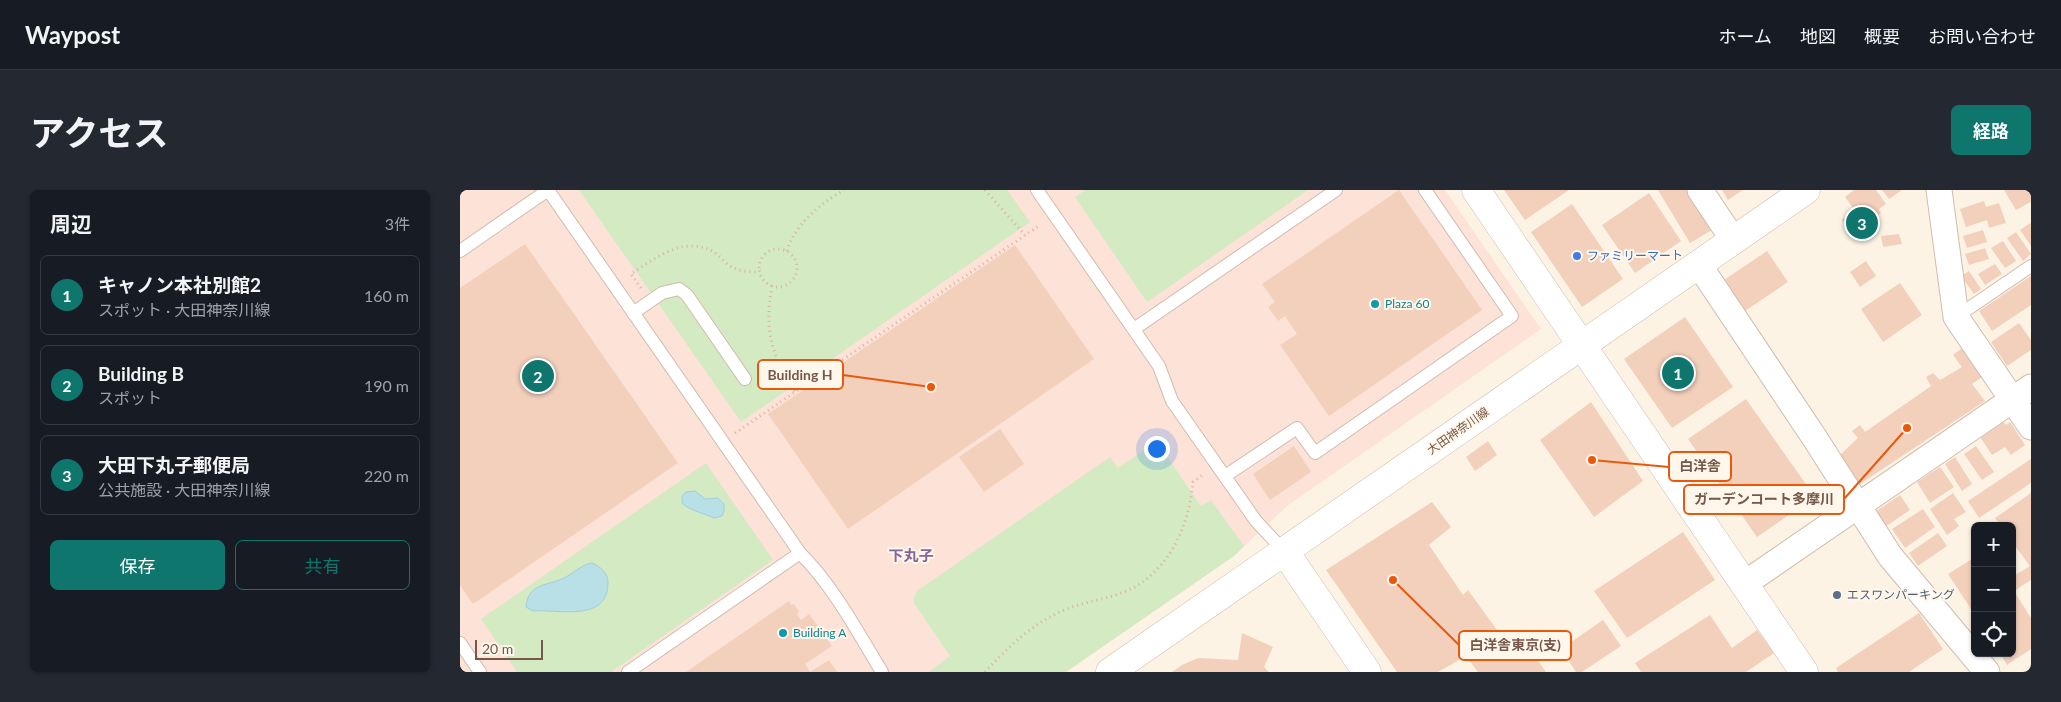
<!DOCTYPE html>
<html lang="ja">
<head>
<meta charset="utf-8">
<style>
  body { margin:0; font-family:Lato,"Noto Sans JP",sans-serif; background:#242831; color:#f1f3f6 }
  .controls { position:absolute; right:15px; bottom:15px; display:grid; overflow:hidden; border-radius:8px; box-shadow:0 1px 4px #0004 }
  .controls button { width:45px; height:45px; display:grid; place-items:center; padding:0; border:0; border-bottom:1px solid #363941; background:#171b24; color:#f1f3f6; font:25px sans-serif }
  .scale { position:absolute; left:15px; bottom:12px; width:68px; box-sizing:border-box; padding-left:5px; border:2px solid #755849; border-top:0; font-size:14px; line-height:18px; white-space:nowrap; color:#755849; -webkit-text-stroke:4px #fff7eb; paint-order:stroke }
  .you { position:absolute; left:696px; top:258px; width:18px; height:18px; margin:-12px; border:4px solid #fff; border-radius:50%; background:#1a73e8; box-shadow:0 0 0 8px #1a73e833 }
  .badge { display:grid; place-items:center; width:32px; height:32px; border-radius:50%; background:#0f766e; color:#fff; font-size:16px; font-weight:700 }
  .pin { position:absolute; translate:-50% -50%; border:2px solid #fff; box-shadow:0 1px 5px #0006 }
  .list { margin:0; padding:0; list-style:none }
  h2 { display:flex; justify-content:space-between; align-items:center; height:65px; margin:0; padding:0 20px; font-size:21px }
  h2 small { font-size:16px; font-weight:400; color:#9ea1a6 }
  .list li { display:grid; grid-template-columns:32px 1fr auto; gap:15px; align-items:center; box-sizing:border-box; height:80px; margin:0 10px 10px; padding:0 10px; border:1px solid #363941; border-radius:8px }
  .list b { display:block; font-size:19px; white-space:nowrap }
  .list p { margin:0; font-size:16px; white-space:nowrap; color:#9ea1a6 }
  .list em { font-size:16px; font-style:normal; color:#9ea1a6 }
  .actions { display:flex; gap:10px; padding:15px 20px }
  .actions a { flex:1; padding:11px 0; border:1px solid #0f766e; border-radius:8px; text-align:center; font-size:18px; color:#0f766e }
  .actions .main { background:#0f766e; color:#fff }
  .icon { flex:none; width:28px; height:28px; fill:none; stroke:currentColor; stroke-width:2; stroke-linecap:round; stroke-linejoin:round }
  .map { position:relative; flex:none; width:1571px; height:482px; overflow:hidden; border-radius:8px }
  header { display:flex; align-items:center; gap:30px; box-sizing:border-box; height:70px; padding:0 25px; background:#171b24; border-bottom:1px solid #363941 }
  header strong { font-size:24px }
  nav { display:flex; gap:28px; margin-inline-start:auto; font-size:18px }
  .intro { display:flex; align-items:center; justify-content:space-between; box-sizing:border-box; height:120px; padding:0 30px }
  h1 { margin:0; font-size:35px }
  .button { padding:12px 22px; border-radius:8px; background:#0f766e; color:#fff; font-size:18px; font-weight:700 }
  main { display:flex; gap:30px; padding:0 30px }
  aside { flex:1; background:#171b24; border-radius:8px; box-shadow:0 1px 4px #0004 }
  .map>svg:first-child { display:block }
  .commercial { fill:#fde2d8 }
  .green { fill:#d3eac3 }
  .water { fill:#b9e0e6; stroke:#9fd0d8 }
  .building { fill:#f2d0bc }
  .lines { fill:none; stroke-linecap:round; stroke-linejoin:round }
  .lane-casing { stroke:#d0bcad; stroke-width:14 }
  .street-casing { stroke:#d0bcad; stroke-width:27 }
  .secondary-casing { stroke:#d3bcab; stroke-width:29 }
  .path { stroke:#d7b49f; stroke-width:3; stroke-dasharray:1 4; stroke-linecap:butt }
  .lane { stroke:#fff; stroke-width:12 }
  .street { stroke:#fff; stroke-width:25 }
  .secondary { stroke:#fff; stroke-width:28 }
  .shop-dot { fill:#3f7fe0; stroke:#fff7eb; stroke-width:2 }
  .culture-dot { fill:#0f9aa8; stroke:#fff7eb; stroke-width:2 }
  .service-dot { fill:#5c6f8a; stroke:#fff7eb; stroke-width:2 }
  .labels { text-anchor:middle; stroke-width:4; stroke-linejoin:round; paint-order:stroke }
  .shop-label { font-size:12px; fill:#366cbe; stroke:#fff7eb; text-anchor:start }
  .culture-label { font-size:12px; fill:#0d838f; stroke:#fff7eb; text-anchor:start }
  .street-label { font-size:12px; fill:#755849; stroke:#fff7eb }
  .service-label { font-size:12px; fill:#4e5e75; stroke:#fff7eb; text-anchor:start }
  .quarter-label { font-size:15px; font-weight:bold; fill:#866599; stroke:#fff7eb }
  .leader { fill:none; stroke:#e8590c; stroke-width:2 }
  .callout-dot { fill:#e8590c; stroke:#fff7eb; stroke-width:2 }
  .callout { fill:#fff7eb; stroke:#e8590c; stroke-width:2 }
  .callout-label { font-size:14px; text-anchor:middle; font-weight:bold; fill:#755849 }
</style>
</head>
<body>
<header>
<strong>Waypost</strong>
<nav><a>ホーム</a><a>地図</a><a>概要</a><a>お問い合わせ</a></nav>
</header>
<div class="intro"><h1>アクセス</h1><a class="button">経路</a></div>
<main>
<aside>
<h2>周辺<small>3件</small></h2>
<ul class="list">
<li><span class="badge">1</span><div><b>キャノン本社別館2</b><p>スポット · 大田神奈川線</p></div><em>160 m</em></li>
<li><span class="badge">2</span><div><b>Building B</b><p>スポット</p></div><em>190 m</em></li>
<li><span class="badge">3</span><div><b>大田下丸子郵便局</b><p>公共施設 · 大田神奈川線</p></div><em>220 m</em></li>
</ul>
<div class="actions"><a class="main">保存</a><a>共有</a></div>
</aside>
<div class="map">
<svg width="1571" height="482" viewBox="0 0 1571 482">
  <rect width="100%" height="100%" fill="#fcf3e4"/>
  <!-- commercial -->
  <path class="commercial" d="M 0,0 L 985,0 L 1081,139 L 827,316 L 774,366 L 606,482 L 0,482 Z"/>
  <!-- green -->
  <path class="green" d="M 119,0 L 547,0 L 570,32 L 281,232 Z
    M 625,0 L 848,0 L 687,112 L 615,7 Z
    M 695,253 L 699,255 L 741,316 L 751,310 L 784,356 L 774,366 L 606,482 L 469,482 L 490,466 L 454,413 L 454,407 L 457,401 L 650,267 L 658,278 Z
    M 246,273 L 313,370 L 151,482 L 57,482 L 21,429 Z"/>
  <!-- water -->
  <path class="water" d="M 235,301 L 245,309 L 258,308 L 264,314 L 264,321 L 262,326 L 254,328 C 244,323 230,321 222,313 L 222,306 L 226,302 Z
    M 132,373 C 141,377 148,383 148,393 C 148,433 98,419 73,421 L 66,417 C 68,393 87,396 104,388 C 114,383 121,375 132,373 Z"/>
  <!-- building -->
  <path class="building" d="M 939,0 L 1022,120 L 869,226 L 820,155 L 837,144 L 825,126 L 818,131 L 808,117 L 815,112 L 802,94 Z
    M 1044,0 L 1109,0 L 1065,30 Z
    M 1198,0 L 1228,0 L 1252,40 L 1230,53 Z
    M 1262,0 L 1283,0 L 1268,10 Z
    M 1394,0 L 1416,0 L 1426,14 L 1419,19 L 1421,23 L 1409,32 L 1400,19 L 1396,22 L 1385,7 Z
    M 1422,0 L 1442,0 L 1429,9 Z
    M 1544,0 L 1571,0 L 1571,12 L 1556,20 Z
    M 1189,3 L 1221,51 L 1175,83 L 1142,35 Z
    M 1524,11 L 1526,17 L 1539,13 L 1546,33 L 1529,38 L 1527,30 L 1506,37 L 1500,19 Z
    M 1112,14 L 1163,89 L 1122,117 L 1071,42 Z
    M 1395,20 L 1407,36 L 1393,46 L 1382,30 Z
    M 1570,33 L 1571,35 L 1571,56 L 1560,40 Z
    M 1523,40 L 1527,52 L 1507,58 L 1503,46 Z
    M 1556,42 L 1571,64 L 1563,71 L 1547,48 Z
    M 1439,44 L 1442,54 L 1423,57 L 1421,46 Z
    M 1543,51 L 1556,71 L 1545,78 L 1531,58 Z
    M 65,54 L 218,273 L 13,414 L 0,395 L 0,98 Z
    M 555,55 L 634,169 L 388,339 L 308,224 Z
    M 1525,58 L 1529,69 L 1509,75 L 1505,64 Z
    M 1307,61 L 1328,92 L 1285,121 L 1264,90 Z
    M 1406,71 L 1416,86 L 1400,97 L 1390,82 Z
    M 1535,74 L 1542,84 L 1525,95 L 1518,84 Z
    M 1509,81 L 1521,99 L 1514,104 L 1501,86 Z
    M 1571,86 L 1571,115 L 1532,141 L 1519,121 Z
    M 1440,93 L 1462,125 L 1423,152 L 1401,119 Z
    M 1225,127 L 1273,197 L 1212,238 L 1164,169 Z
    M 1559,133 L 1571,150 L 1571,160 L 1547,176 L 1531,152 Z
    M 1502,158 L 1522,187 L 1512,194 L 1525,211 L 1400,294 L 1380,265 L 1398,248 L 1392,241 L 1400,235 L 1405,242 L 1471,196 L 1466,187 L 1473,183 L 1480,190 L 1502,177 L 1493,165 Z
    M 1286,209 L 1355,307 L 1297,347 L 1228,249 Z
    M 1131,212 L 1183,291 L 1134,327 L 1080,250 Z
    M 1544,232 L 1546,235 L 1550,232 L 1565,255 L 1551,265 L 1545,257 L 1532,265 L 1520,247 Z
    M 540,239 L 564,274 L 524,302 L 499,267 Z
    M 1028,251 L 1037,265 L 1015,281 L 1006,267 Z
    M 834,256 L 851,282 L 810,310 L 793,284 Z
    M 1516,256 L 1534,282 L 1522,290 L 1504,264 Z
    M 1495,267 L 1512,294 L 1502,301 L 1485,274 Z
    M 1571,269 L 1571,293 L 1519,328 L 1508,311 Z
    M 1480,277 L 1494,297 L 1470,313 L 1457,292 Z
    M 1493,303 L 1506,322 L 1494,329 L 1499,336 L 1487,345 L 1470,319 Z
    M 1571,303 L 1571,390 L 1554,401 L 1571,428 L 1571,459 L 1547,475 L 1540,463 L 1552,463 L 1552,387 L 1570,376 L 1552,352 L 1552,336 L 1541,336 L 1535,328 Z
    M 1440,305 L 1450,320 L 1422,339 L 1412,324 Z
    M 972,312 L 991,337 L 969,355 L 1003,405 L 1008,400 L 1053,462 L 1065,452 L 1086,482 L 1018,482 L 1006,466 L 978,482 L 937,482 L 866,380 Z
    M 1463,319 L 1475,337 L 1445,358 L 1432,339 Z
    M 1223,342 L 1255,390 L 1167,448 L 1134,401 Z
    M 1478,343 L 1487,356 L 1458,376 L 1449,363 Z
    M 1515,367 L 1515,425 L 1488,384 Z
    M 329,411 L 331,415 L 334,414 L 339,422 L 337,424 L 341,430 L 349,424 L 372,456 L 345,474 L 350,482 L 226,482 Z
    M 1459,423 L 1483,459 L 1449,482 L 1378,482 L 1376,478 Z
    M 1250,425 L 1272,458 L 1297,440 L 1314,463 L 1286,482 L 1181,482 L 1175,473 Z
    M 1143,430 L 1161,456 L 1122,482 L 1116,482 L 1101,459 Z
    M 782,443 L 813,457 L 804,477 L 809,482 L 712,482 L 722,475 L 738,468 L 778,470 Z
    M 369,470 L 377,482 L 350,482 Z"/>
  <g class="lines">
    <!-- lane casing -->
    <g class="lane-casing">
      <path id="lane" d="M 577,0 L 699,176 L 712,211 L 796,331 L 825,362
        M 0,61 L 88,0 L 340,363 C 374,397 397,441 422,482
        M 173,123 L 202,103 L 219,99 L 227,105 L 285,189
        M 1496,127 L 1571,76
        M 674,139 L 876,0
        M 765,286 L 837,238 L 855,263 L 1052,126 L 965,0
        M 0,453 L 20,482
        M 168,482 L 340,363"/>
    </g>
    <!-- street casing -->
    <g class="street-casing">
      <path id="street" d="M 1240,0 L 1274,51
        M 1479,0 L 1496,127 L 1571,237
        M 1239,75 L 1354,247 L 1430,366 L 1527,482
        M 1284,394 L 1571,197"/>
    </g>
    <!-- secondary casing -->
    <g class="secondary-casing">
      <path id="secondary" d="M 1016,0 L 1344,482
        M 825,362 L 907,482
        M 650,482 L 1346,0"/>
    </g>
    <!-- path -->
    <path class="path" d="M 525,0 L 565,45
      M299 78a19 19 0 1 1 38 0a19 19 0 1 1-38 0Z
      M 327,61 C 335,34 360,14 384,0
      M 312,96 C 304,141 311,163 335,202
      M 181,98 L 171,84 C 195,68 224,45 254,62 C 258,65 262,69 266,73 C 276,81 287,82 299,82
      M 275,243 L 580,35
      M 525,482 C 547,458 572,434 602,421 C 622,412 644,410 664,402 C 708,384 729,337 733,292 L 744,284"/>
    <!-- lane -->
    <use href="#lane" class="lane"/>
    <!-- street -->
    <use href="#street" class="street"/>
    <!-- secondary -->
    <use href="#secondary" class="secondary"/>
  </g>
  <!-- markers -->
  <circle class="shop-dot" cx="1117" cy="66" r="5"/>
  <g class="culture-dot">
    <circle cx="915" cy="114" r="5"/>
    <circle cx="323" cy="443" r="5"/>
  </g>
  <circle class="service-dot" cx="1377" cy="405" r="5"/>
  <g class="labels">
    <!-- shop labels -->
    <g class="shop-label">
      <text x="1127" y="70">ファミリーマート</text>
    </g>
    <!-- culture labels -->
    <g class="culture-label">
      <text x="925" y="118">Plaza 60</text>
      <text x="333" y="447">Building A</text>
    </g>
    <!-- street labels -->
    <g class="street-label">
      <text transform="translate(998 241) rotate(-35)" y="4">大田神奈川線</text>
    </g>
    <!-- service labels -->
    <g class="service-label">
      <text x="1387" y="409">エスワンパーキング</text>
    </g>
    <!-- quarter labels -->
    <g class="quarter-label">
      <text x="451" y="371">下丸子</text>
    </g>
  </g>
  <!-- callouts -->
  <path class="leader" d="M471 197L383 185M1132 270L1209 277M1447 238L1384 309M933 390L999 455"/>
  <g class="callout-dot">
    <circle cx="471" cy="197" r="5"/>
    <circle cx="1132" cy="270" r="5"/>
    <circle cx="1447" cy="238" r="5"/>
    <circle cx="933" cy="390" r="5"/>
  </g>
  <g class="callout">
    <rect x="298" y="170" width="85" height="29" rx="5"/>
    <rect x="1209" y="262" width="62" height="29" rx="5"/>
    <rect x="1224" y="295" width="160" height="29" rx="5"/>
    <rect x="999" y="441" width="112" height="29" rx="5"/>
  </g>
  <g class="callout-label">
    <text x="340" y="190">Building H</text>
    <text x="1240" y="281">白洋舎</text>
    <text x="1304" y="314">ガーデンコート多摩川</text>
    <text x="1055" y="460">白洋舎東京(支)</text>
  </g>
</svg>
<div class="controls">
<button>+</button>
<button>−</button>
<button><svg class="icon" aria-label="locate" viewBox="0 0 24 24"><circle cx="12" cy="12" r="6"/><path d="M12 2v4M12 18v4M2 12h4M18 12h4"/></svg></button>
</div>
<div class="scale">20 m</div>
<div class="you"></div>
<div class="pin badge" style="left:1218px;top:183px">1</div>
<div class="pin badge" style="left:78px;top:186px">2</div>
<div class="pin badge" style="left:1402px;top:33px">3</div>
</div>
</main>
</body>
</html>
